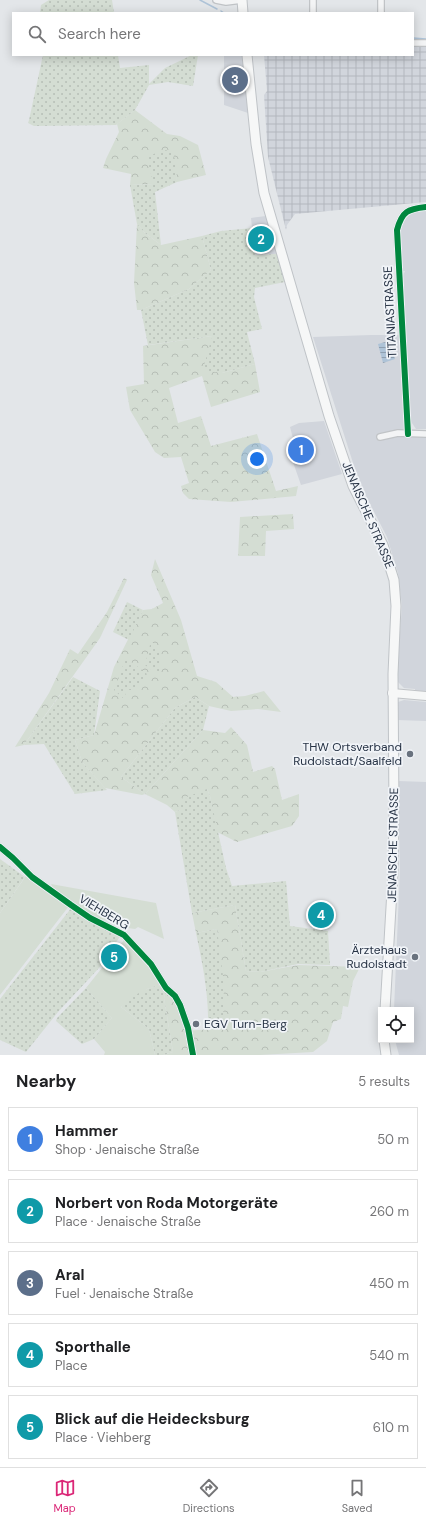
<!DOCTYPE html>
<html lang="en">
<head>
<meta charset="utf-8">
<style>
  body { margin:0; font-family:"DM Sans",sans-serif; background:#f2f2f2; color:#202124 }
  .controls { position:absolute; right:12px; bottom:12px; display:grid; overflow:hidden; border-radius:0px; box-shadow:0 2px 10px #0003 }
  .controls button { width:36px; height:36px; display:grid; place-items:center; padding:0; border:0; border-bottom:1px solid #e0e0e0; background:#fff; color:#202124; font:20px sans-serif }
  .you { position:absolute; left:257px; top:459px; width:14px; height:14px; margin:-10px; border:3px solid #fff; border-radius:50%; background:#1a73e8; box-shadow:0 0 0 6px #1a73e833 }
  .badge { display:grid; place-items:center; width:26px; height:26px; border-radius:50%; background:#db2777; color:#fff; font-size:13px; font-weight:700 }
  .pin { position:absolute; translate:-50% -50%; border:2px solid #fff; box-shadow:0 1px 4px #0006 }
  .list { margin:0; padding:0; list-style:none }
  h2 { display:flex; justify-content:space-between; align-items:center; height:52px; margin:0; padding:0 16px; font-size:17px }
  h2 small { font-size:13px; font-weight:400; color:#757577 }
  .list li { display:grid; grid-template-columns:26px 1fr auto; gap:12px; align-items:center; box-sizing:border-box; height:64px; margin:0 8px 8px; padding:0 8px; border:1px solid #e0e0e0; border-radius:0px }
  .list b { display:block; font-size:15px; white-space:nowrap }
  .list p { margin:0; font-size:13px; white-space:nowrap; color:#757577 }
  .list em { font-size:13px; font-style:normal; color:#757577 }
  .icon { flex:none; width:22px; height:22px; fill:none; stroke:currentColor; stroke-width:2; stroke-linecap:round; stroke-linejoin:round }
  .map { position:relative; flex:none; width:426px; height:1055px; overflow:hidden }
  .search { position:absolute; background:#fff; box-shadow:0 2px 10px #0003; left:12px; right:12px; top:12px; height:44px; display:flex; align-items:center; gap:10px; box-sizing:border-box; padding:0 14px; border-radius:0px; color:#757577; font-size:15px }
  .sheet { height:412px; background:#fff }
  nav { display:flex; justify-content:space-around; align-items:center; box-sizing:border-box; height:56px; border-top:1px solid #e0e0e0; background:#fff; font-size:11px; color:#757577 }
  nav a { display:grid; justify-items:center; gap:2px }
  nav .on { color:#db2777 }
  .map>svg:first-child { display:block }
  .built { fill:#d1d5dc }
  .industrial { fill:url(#industrial-grid) }
  .grass { fill:#d4ddd3 }
  .forest { fill:url(#forest-crowns) }
  .garden { fill:url(#garden-dots) }
  .water { fill:url(#water-rules) }
  .lines { fill:none; stroke-linecap:round; stroke-linejoin:round }
  .stream { stroke:#aec3d7; stroke-width:1.5 }
  .street-casing { stroke:#c1c4c7; stroke-width:8 }
  .secondary-casing { stroke:#c1c4c7; stroke-width:10 }
  .primary-casing { stroke:#bfc3c7; stroke-width:11 }
  .street { stroke:#f3f4f5; stroke-width:5.5 }
  .secondary { stroke:#f6f7f7; stroke-width:8 }
  .primary { stroke:#f6f7f7; stroke-width:9 }
  .cycleway-casing { stroke:#f1f4f8; stroke-width:8 }
  .cycleway { stroke:#00873e; stroke-width:6 }
  .poi-dot { fill:#69727e; stroke:#f1f4f8; stroke-width:1.5 }
  .labels { text-anchor:middle; stroke-width:3.5; stroke-linejoin:round; paint-order:stroke }
  .street-label { font-size:12px; fill:#273345; stroke:#f1f4f8 }
  .poi-label { font-size:12px; fill:#273345; stroke:#f1f4f8; text-anchor:end }
</style>
</head>
<body>
<div class="map">
<svg width="426" height="1055" viewBox="0 0 426 1055">
  <defs>
    <pattern id="industrial-grid" width="8" height="8" patternUnits="userSpaceOnUse"><rect width="8" height="8" fill="#d1d5dc"/><path d="M0 4h8M4 0v8" fill="none" stroke="#b3b7be"/></pattern>
    <pattern id="forest-crowns" width="20" height="18" patternUnits="userSpaceOnUse"><rect width="20" height="18" fill="#d4ddd3"/><path d="M2 6a3 3 0 1 1 6 0M12 15a3 3 0 1 1 6 0" fill="none" stroke="#b6beb6"/></pattern>
    <pattern id="garden-dots" width="8" height="8" patternUnits="userSpaceOnUse"><rect width="8" height="8" fill="#d4ddd3"/><path d="M2 2h.1M6 6h.1" fill="none" stroke="#b6beb6" stroke-width="1.8" stroke-linecap="round"/></pattern>
    <pattern id="water-rules" width="6" height="5" patternUnits="userSpaceOnUse"><rect width="6" height="5" fill="#aec3d7"/><path d="M0 2.5h6" fill="none" stroke="#8e9fb0"/></pattern>
  </defs>
  <rect width="100%" height="100%" fill="#e3e6e9"/>
  <!-- built -->
  <path class="built" d="M 224,55 L 244,55 L 248,113 L 224,105 Z
    M 426,209 L 426,429 L 416,429 L 410,420 L 402,278 L 405,271 L 401,271 L 400,228 L 404,217 L 409,212 Z
    M 266,216 L 277,254 L 255,255 L 251,218 Z
    M 371,335 L 400,335 L 406,437 L 426,437 L 426,692 L 415,692 L 415,689 L 404,688 L 398,682 L 397,672 L 402,606 L 398,573 L 387,537 L 367,498 L 354,466 L 313,337 Z
    M 324,421 L 342,474 L 301,485 L 287,445 L 294,442 L 290,427 L 299,423 Z
    M 404,700 L 426,702 L 426,721 L 397,720 L 398,702 Z
    M 398,781 L 426,782 L 426,1055 L 399,1055 L 395,1040 L 411,1040 L 411,1010 L 394,1010 L 400,869 Z"/>
  <!-- industrial -->
  <path class="industrial" d="M 413,46 L 426,46 L 426,202 L 295,214 L 287,225 L 286,230 L 268,157 L 264,95 L 267,91 L 264,55 L 413,55 Z"/>
  <!-- grass -->
  <path class="grass" d="M 26,876 L 69,906 L 0,995 L 0,913 Z
    M 51,884 L 156,903 L 164,939 L 138,927 L 135,929 L 121,927 L 118,923 L 96,918 L 85,914 L 53,888 Z
    M 125,939 L 151,967 L 161,985 L 147,989 L 121,1007 L 149,1029 L 155,1055 L 104,1055 L 105,1052 L 94,1039 L 112,1018 L 86,988 Z"/>
  <!-- forest -->
  <path class="forest" d="M 135,110 L 167,134 L 180,136 L 198,145 L 206,175 L 177,182 L 176,174 L 155,184 L 130,185 L 131,174 L 103,168 L 106,159 L 119,132 L 117,124 Z
    M 137,224 L 145,233 L 161,245 L 202,236 L 211,270 L 189,289 L 141,310 L 137,310 L 134,283 Z
    M 212,336 L 222,373 L 255,364 L 260,392 L 211,407 L 202,376 L 169,388 L 178,423 L 201,416 L 211,446 L 257,434 L 276,491 L 298,486 L 296,496 L 231,502 L 189,499 L 183,493 L 181,486 L 189,483 L 181,457 L 164,458 L 155,452 L 130,410 L 126,387 L 144,384 L 143,346 Z
    M 293,514 L 294,529 L 266,531 L 265,556 L 238,556 L 240,517 Z
    M 155,559 L 181,620 L 197,676 L 216,682 L 233,697 L 245,696 L 264,691 L 281,712 L 258,709 L 231,711 L 209,706 L 195,697 L 175,708 L 121,777 L 145,794 L 203,730 L 225,733 L 231,727 L 247,745 L 253,772 L 272,766 L 275,769 L 282,800 L 299,794 L 299,816 L 292,826 L 237,842 L 217,832 L 210,796 L 207,789 L 180,810 L 175,812 L 167,805 L 145,794 L 142,795 L 105,788 L 82,762 L 75,740 L 94,735 L 114,667 L 143,610 L 152,609 L 163,603 L 151,575 Z
    M 124,578 L 127,580 L 100,638 L 24,745 L 15,747 L 49,693 L 70,649 L 78,654 L 107,612 Z
    M 235,905 L 246,971 L 260,972 L 298,965 L 360,967 L 353,981 L 348,1007 L 343,1006 L 341,1019 L 333,1022 L 327,1041 L 313,1052 L 260,1055 L 163,1055 L 173,1052 L 164,998 L 166,990 L 178,1002 L 186,1031 L 223,1028 L 217,929 L 196,933 L 192,913 Z"/>
  <!-- garden -->
  <path class="garden" d="M 49,0 L 112,0 L 114,13 L 40,13 L 41,5 Z
    M 43,55 L 118,55 L 120,68 L 149,65 L 149,84 L 165,68 L 192,55 L 198,55 L 193,86 L 168,82 L 149,85 L 135,110 L 116,125 L 34,126 L 28,123 L 29,120 Z
    M 164,150 L 171,151 L 176,161 L 177,182 L 155,192 L 161,245 L 145,233 L 137,224 L 130,185 L 154,184 L 146,157 Z
    M 252,228 L 255,255 L 277,254 L 285,282 L 255,288 L 254,297 L 262,329 L 247,332 L 255,364 L 222,373 L 203,370 L 212,336 L 148,345 L 141,310 L 189,289 L 211,270 L 202,236 L 221,231 Z
    M 127,602 L 143,610 L 129,640 L 113,632 Z
    M 151,641 C 162,649 161,663 160,676 L 145,665 Z
    M 125,660 L 133,663 L 147,674 L 133,690 L 124,690 L 126,696 L 124,699 L 114,690 Z
    M 73,677 L 100,691 L 94,735 L 75,740 L 82,762 L 107,790 L 75,794 L 44,744 L 24,745 Z
    M 195,697 L 209,706 L 203,730 L 145,794 L 121,777 L 175,708 Z
    M 207,789 L 210,796 L 226,868 L 232,886 L 286,881 L 290,926 L 328,931 L 330,965 L 298,964 L 260,972 L 246,971 L 235,905 L 192,913 L 175,812 L 180,810 L 179,800 Z
    M 0,859 L 25,877 L 0,913 Z
    M 72,907 L 121,935 L 99,968 L 58,1012 L 26,1052 L 0,1040 L 0,999 Z
    M 217,929 L 224,984 L 223,1028 L 208,1029 C 209,995 203,966 196,933 Z
    M 161,985 L 166,990 L 164,998 L 173,1052 L 163,1055 L 155,1055 L 149,1029 L 121,1007 C 135,994 143,989 161,985 Z
    M 86,988 L 112,1018 L 94,1039 L 82,1044 L 56,1021 L 57,1018 Z"/>
  <!-- water -->
  <path class="water" d="M 389,341 L 395,359 L 383,363 L 378,344 Z"/>
  <g class="lines">
    <!-- stream -->
    <path class="stream" d="M 200,0 L 217,9
      M 221,11 L 224,13
      M 413,38 L 426,39"/>
    <!-- street casing -->
    <g class="street-casing">
      <path id="street" d="M 216,0 L 226,2 L 242,0
        M 313,13 L 313,0
        M 381,13 L 381,0
        M 413,43 L 426,43
        M 408,434 L 397,230 C 402,211 408,209 426,207
        M 380,437 L 398,433 L 426,434
        M 0,847 L 13,858 L 32,877 L 71,905 L 90,918 L 124,935 L 151,964 L 166,988 L 175,996 L 180,1005 L 188,1028 L 193,1055"/>
    </g>
    <!-- secondary casing -->
    <g class="secondary-casing">
      <path id="secondary" d="M 392,693 L 426,696"/>
    </g>
    <!-- primary casing -->
    <g class="primary-casing">
      <path id="primary" d="M 242,0 L 243,13
        M 247,55 L 256,144 L 264,193 L 329,416 L 353,486 L 383,545 L 394,580 L 396,606 L 393,674 L 394,813 L 393,873 L 385,1010
        M 384,1040 L 386,1055"/>
    </g>
    <!-- street -->
    <use href="#street" class="street"/>
    <!-- secondary -->
    <use href="#secondary" class="secondary"/>
    <!-- primary -->
    <use href="#primary" class="primary"/>
    <!-- cycleway casing -->
    <g class="cycleway-casing">
      <path id="cycleway" d="M 408,434 L 397,230 C 402,211 408,209 426,207
        M 0,847 L 13,858 L 32,877 L 71,905 L 90,918 L 124,935 L 151,964 L 166,988 L 175,996 L 180,1005 L 188,1028 L 193,1055"/>
    </g>
    <!-- cycleway -->
    <use href="#cycleway" class="cycleway"/>
  </g>
  <!-- markers -->
  <g class="poi-dot">
    <circle cx="410" cy="754" r="4"/>
    <circle cx="415" cy="957" r="4"/>
    <circle cx="196" cy="1024" r="4"/>
  </g>
  <g class="labels">
    <!-- street labels -->
    <g class="street-label">
      <text transform="translate(390 312) rotate(-93)" y="4">TITANIASTRASSE</text>
      <text transform="translate(368 515) rotate(67)" y="4">JENAISCHE STRASSE</text>
      <text transform="translate(393 845) rotate(-89)" y="4">JENAISCHE STRASSE</text>
      <text transform="translate(104 912) rotate(31)" y="4">VIEHBERG</text>
    </g>
    <!-- poi labels -->
    <g class="poi-label">
      <text x="402" y="751">THW Ortsverband<tspan x="402" dy="14">Rudolstadt/Saalfeld</tspan></text>
      <text x="407" y="954">Ärztehaus<tspan x="407" dy="14">Rudolstadt</tspan></text>
      <text x="204" y="1028" text-anchor="start">EGV Turn-Berg</text>
    </g>
  </g>
</svg>
<div class="controls">
<button><svg class="icon" aria-label="locate" viewBox="0 0 24 24"><circle cx="12" cy="12" r="6"/><path d="M12 2v4M12 18v4M2 12h4M18 12h4"/></svg></button>
</div>
<div class="you"></div>
<div class="pin badge" style="left:301px;top:450px;background:#3f7fe0">1</div>
<div class="pin badge" style="left:261px;top:239px;background:#0f9aa8">2</div>
<div class="pin badge" style="left:235px;top:80px;background:#5c6f8a">3</div>
<div class="pin badge" style="left:321px;top:915px;background:#0f9aa8">4</div>
<div class="pin badge" style="left:114px;top:957px;background:#0f9aa8">5</div>
<div class="search"><svg class="icon" aria-label="search" viewBox="0 0 24 24"><circle cx="10" cy="10" r="6"/><path d="M15 15l6 6"/></svg>Search here</div>
</div>
<section class="sheet">
<h2>Nearby<small>5 results</small></h2>
<ul class="list">
<li><span class="badge" style="background:#3f7fe0">1</span><div><b>Hammer</b><p>Shop · Jenaische Straße</p></div><em>50 m</em></li>
<li><span class="badge" style="background:#0f9aa8">2</span><div><b>Norbert von Roda Motorgeräte</b><p>Place · Jenaische Straße</p></div><em>260 m</em></li>
<li><span class="badge" style="background:#5c6f8a">3</span><div><b>Aral</b><p>Fuel · Jenaische Straße</p></div><em>450 m</em></li>
<li><span class="badge" style="background:#0f9aa8">4</span><div><b>Sporthalle</b><p>Place</p></div><em>540 m</em></li>
<li><span class="badge" style="background:#0f9aa8">5</span><div><b>Blick auf die Heidecksburg</b><p>Place · Viehberg</p></div><em>610 m</em></li>
</ul>
</section>
<nav>
<a class="on"><svg class="icon" aria-label="map" viewBox="0 0 24 24"><path d="M3 6l6-2 6 2 6-2v14l-6 2-6-2-6 2zM9 4v14M15 6v14"/></svg>Map</a>
<a><svg class="icon" aria-label="directions" viewBox="0 0 24 24"><path d="M12 3l9 9-9 9-9-9zM9 14v-3h6M13 9l2 2-2 2"/></svg>Directions</a>
<a><svg class="icon" aria-label="saved" viewBox="0 0 24 24"><path d="M7 4h10v16l-5-4-5 4z"/></svg>Saved</a>
</nav>
</body>
</html>
